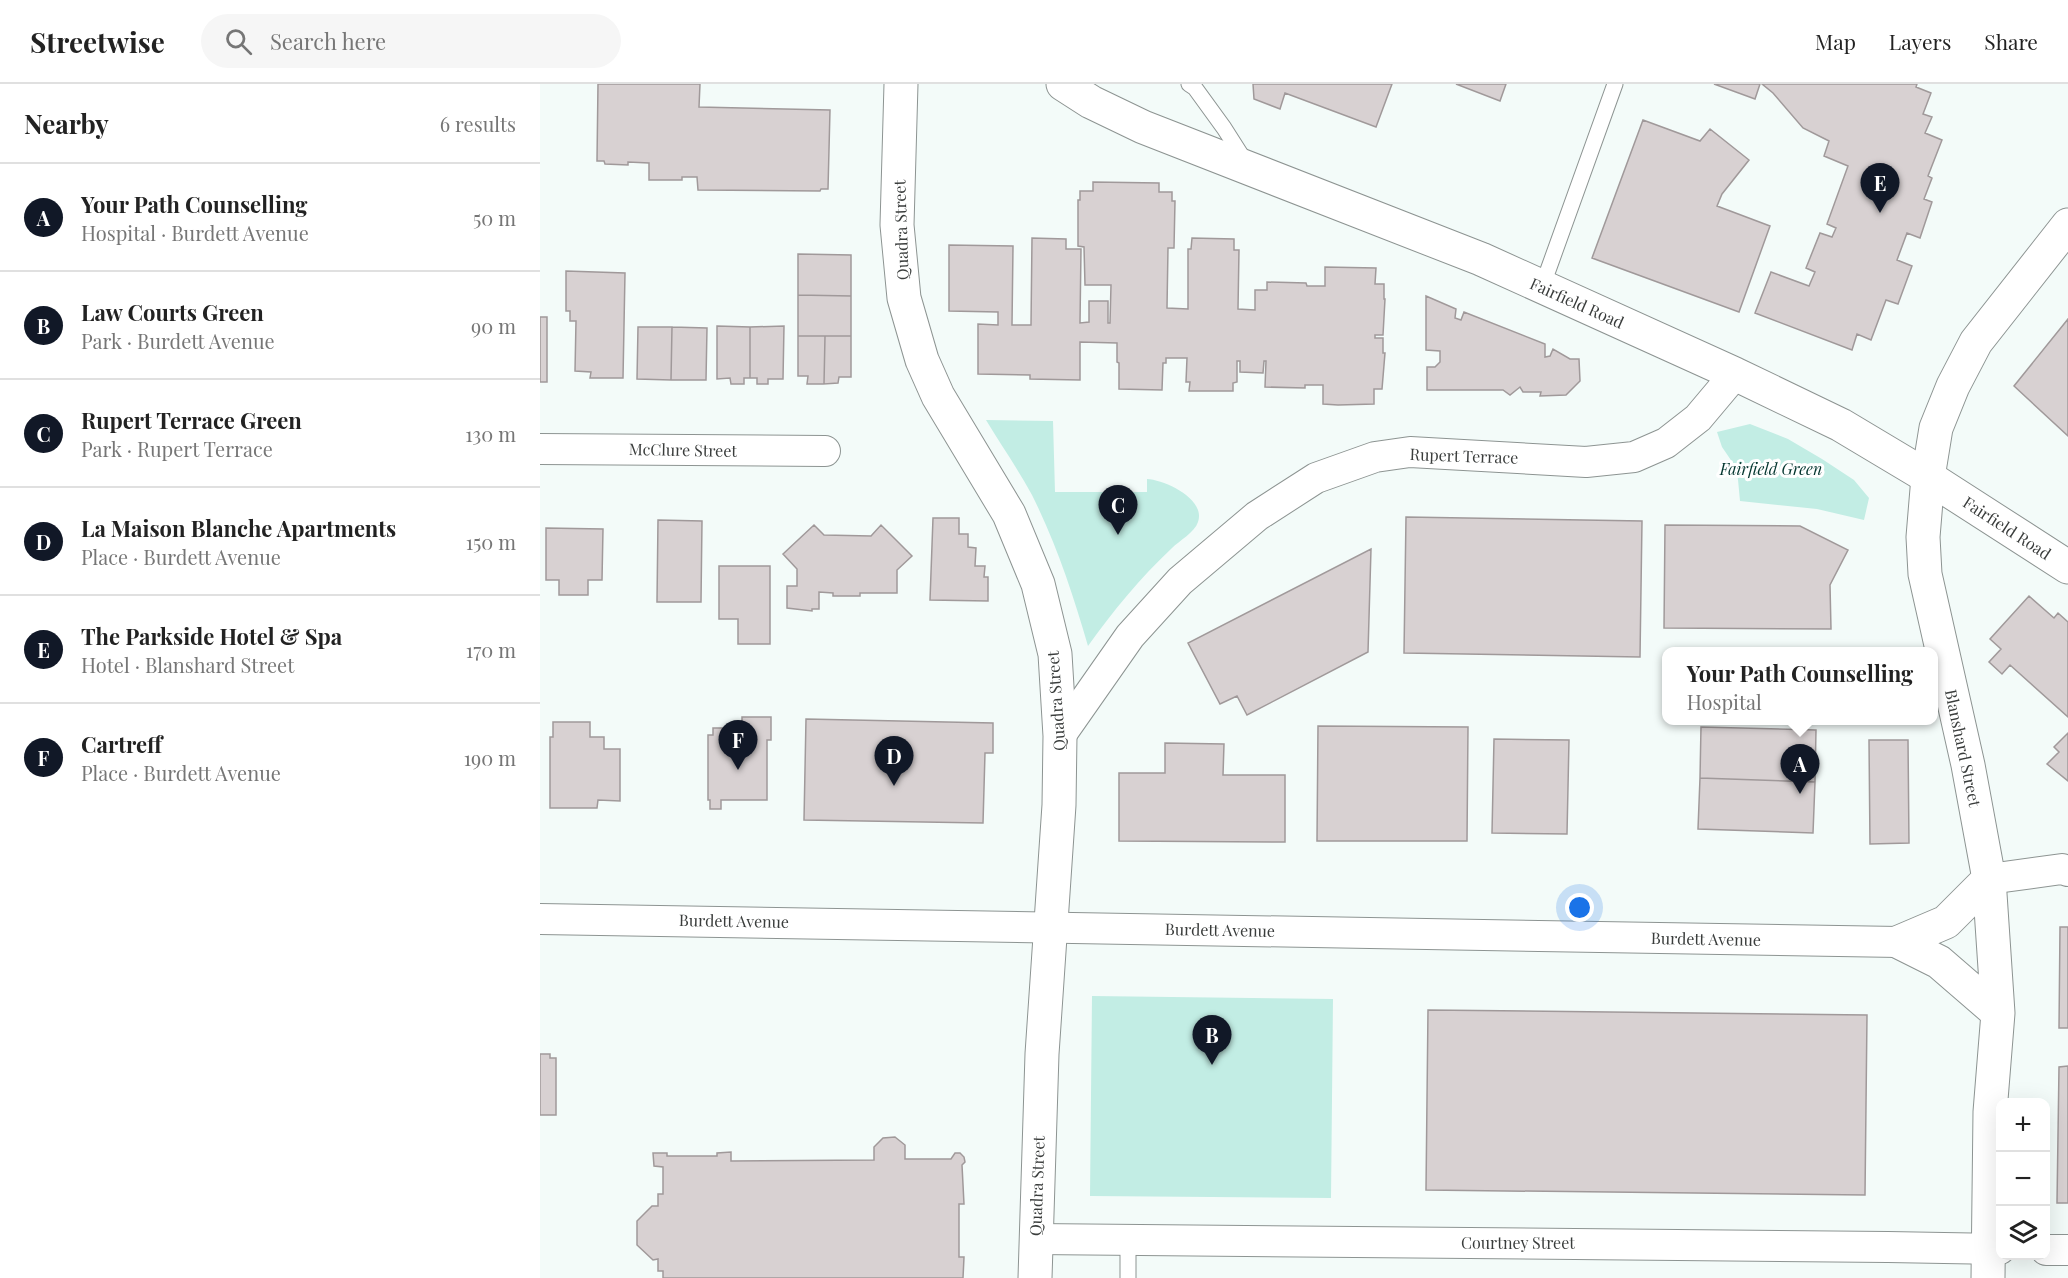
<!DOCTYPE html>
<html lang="en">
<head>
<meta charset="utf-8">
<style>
  body { margin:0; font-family:"Playfair Display",serif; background:#f6f6f6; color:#222 }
  .controls { position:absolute; right:18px; bottom:18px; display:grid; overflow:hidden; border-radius:12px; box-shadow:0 6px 24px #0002 }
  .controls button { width:54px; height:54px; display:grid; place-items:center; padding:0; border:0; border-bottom:2px solid #e0e0e0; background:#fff; color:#222; font:30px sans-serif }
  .you { position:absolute; left:1040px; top:824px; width:21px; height:21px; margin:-15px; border:4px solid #fff; border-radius:50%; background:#1a73e8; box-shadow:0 0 0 9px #1a73e833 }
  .badge { display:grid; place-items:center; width:39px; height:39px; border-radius:50%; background:#111827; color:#fff; font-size:20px; font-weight:700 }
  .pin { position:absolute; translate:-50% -50px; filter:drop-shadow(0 2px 3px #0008) }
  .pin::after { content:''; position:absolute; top:32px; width:21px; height:18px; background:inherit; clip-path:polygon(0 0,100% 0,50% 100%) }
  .popup { position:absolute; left:1122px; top:563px; width:276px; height:78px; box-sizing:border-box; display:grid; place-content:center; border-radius:12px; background:#fff; filter:drop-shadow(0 2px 4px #0005); font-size:20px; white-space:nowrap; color:#767676 }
  .popup b { font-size:22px; color:#222 }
  .popup::after { content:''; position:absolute; left:50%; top:100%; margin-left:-12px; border:12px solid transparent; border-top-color:#fff }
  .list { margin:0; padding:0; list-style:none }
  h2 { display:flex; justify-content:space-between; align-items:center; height:78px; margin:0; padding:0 24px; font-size:26px }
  h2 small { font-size:20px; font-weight:400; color:#767676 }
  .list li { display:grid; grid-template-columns:39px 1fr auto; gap:18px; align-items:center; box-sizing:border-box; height:108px; padding:0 24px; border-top:2px solid #e0e0e0 }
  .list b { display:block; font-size:22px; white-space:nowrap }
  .list p { margin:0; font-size:20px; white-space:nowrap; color:#767676 }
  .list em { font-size:20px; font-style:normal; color:#767676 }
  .icon { flex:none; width:33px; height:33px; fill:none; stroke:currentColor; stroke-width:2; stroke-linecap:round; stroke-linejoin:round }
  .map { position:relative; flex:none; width:1528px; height:1194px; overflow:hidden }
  header { display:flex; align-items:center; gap:36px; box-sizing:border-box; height:84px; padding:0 30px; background:#fff; border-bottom:2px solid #e0e0e0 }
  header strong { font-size:28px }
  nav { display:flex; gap:33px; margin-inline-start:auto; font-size:21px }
  .search { width:420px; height:54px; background:#f6f6f6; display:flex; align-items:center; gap:15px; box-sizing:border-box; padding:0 21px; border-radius:33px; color:#767676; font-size:22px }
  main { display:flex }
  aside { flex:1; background:#fff }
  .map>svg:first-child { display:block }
  .green { fill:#c2ede4 }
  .building { fill:#d8d1d2; stroke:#a0999a; stroke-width:1.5 }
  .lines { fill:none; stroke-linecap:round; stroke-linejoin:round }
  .service-casing { stroke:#8d9492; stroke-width:17 }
  .minor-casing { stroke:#8d9492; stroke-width:32 }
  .tertiary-casing { stroke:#8d9492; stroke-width:35 }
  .secondary-casing { stroke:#8d9492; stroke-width:35 }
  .primary-casing { stroke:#8d9492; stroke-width:35 }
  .service { stroke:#fff; stroke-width:15 }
  .minor { stroke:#fff; stroke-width:30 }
  .tertiary { stroke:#fff; stroke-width:33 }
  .secondary { stroke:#fff; stroke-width:33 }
  .primary { stroke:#fff; stroke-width:33 }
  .labels { text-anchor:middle; stroke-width:6; stroke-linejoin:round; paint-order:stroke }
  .street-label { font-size:16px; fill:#3a3d3c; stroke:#fff }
  .park-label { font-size:16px; font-style:italic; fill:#03352e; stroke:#fff }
</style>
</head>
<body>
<header>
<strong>Streetwise</strong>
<div class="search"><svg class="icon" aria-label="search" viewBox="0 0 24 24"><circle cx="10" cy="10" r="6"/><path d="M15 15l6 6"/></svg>Search here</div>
<nav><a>Map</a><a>Layers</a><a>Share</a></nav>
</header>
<main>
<aside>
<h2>Nearby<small>6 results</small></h2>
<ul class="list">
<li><span class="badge">A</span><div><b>Your Path Counselling</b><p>Hospital · Burdett Avenue</p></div><em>50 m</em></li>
<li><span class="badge">B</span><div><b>Law Courts Green</b><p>Park · Burdett Avenue</p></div><em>90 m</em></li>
<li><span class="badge">C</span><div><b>Rupert Terrace Green</b><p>Park · Rupert Terrace</p></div><em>130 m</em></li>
<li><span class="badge">D</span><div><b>La Maison Blanche Apartments</b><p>Place · Burdett Avenue</p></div><em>150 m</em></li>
<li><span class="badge">E</span><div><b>The Parkside Hotel &amp; Spa</b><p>Hotel · Blanshard Street</p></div><em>170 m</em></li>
<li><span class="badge">F</span><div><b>Cartreff</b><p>Place · Burdett Avenue</p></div><em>190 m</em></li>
</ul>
</aside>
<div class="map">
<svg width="1528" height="1194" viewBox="0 0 1528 1194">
  <rect width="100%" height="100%" fill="#f3fbf9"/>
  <!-- green -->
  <path class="green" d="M 446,336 L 513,337 L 515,408 L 607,408 L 607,395 C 625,396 666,415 658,438 C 655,448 639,457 632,464 C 600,494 573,527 548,562 C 533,510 516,459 492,411 C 478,385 461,361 446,336 Z
    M 1210,340 L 1248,355 L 1282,375 L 1314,396 L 1329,414 L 1324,436 L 1277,425 L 1200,417 L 1197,385 L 1182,363 L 1177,348 Z
    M 552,912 L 793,915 L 791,1114 L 550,1112 Z"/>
  <!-- building -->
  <path class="building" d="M 58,0 L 160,0 L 159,23 L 290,26 L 288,105 L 281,105 L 280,107 L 158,106 L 157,93 L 142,93 L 142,96 L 109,96 L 109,79 L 88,78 L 88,81 L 65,80 L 64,77 L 57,77 Z
    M 713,0 L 852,0 L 836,43 L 745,9 L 740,25 L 714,15 Z
    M 916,0 L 966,0 L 960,17 Z
    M 1174,0 L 1220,0 L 1215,15 Z
    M 1222,0 L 1377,0 L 1376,3 L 1391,9 L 1383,30 L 1392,33 L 1385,49 L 1402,56 L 1388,92 L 1392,94 L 1384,115 L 1392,118 L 1380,154 L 1367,149 L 1357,176 L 1372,182 L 1358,220 L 1346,216 L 1331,256 L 1317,250 L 1312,266 L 1215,229 L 1231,188 L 1269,202 L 1275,188 L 1266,184 L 1280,149 L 1292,153 L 1296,144 L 1287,140 L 1308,82 L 1284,72 L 1289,57 L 1263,44 L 1233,9 Z
    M 1103,36 L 1160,57 L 1170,45 L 1209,76 L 1182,110 L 1177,122 L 1230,142 L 1199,228 L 1052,174 Z
    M 553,98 L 619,99 L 619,108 L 632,108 L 632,117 L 635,117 L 634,164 L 628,164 L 627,224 L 648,225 L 648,165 L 651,165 L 652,154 L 694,155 L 694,166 L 699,166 L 698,225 L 715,226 L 715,206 L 727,206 L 727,198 L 766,199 L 767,202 L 785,202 L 785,183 L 836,184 L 835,200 L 844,200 L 844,215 L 845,215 L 843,251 L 835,251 L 835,254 L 843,254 L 843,269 L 845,269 L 842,305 L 834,305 L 834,320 L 798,321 L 783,320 L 783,301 L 765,301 L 765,304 L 725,303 L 726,277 L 724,277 L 723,289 L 700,288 L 700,277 L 697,277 L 697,298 L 693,299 L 693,307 L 649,307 L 650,298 L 646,298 L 647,274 L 626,274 L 626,279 L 623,279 L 622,306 L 579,305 L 579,279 L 577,278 L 577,259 L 540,258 L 540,296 L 490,295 L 490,291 L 438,290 L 438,240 L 458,241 L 458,228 L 409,227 L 409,161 L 473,162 L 472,241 L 491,241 L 492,154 L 526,155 L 526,165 L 541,165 L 540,239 L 549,238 L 549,217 L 568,217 L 568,239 L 570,239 L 571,201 L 545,201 L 544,163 L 538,162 L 538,116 L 540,116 L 540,107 L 553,107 Z
    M 258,170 L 311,171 L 311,212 L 258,211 Z
    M 26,187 L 85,189 L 83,294 L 50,294 L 51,288 L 35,287 L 36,237 L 30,237 L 30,227 L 26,227 Z
    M 258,211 L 311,212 L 311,252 L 258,252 Z
    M 886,212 L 916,225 L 915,234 L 921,236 L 924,228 L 1005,260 L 1005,273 L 1010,272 L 1013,265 L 1030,275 L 1039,275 L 1040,297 L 1026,311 L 1000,312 L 1001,308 L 983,308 L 980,303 L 970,311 L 963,306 L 887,306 L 887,283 L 895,283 L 900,278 L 900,267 L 886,266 Z
    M 0,233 L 7,233 L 7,298 L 0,298 Z
    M 1528,235 L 1528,352 L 1474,302 Z
    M 177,242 L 210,243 L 210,294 L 204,294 L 204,300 L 191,300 L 190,294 L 177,295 Z
    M 244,242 L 243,295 L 228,295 L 228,300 L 217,300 L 217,294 L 210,294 L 210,243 Z
    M 98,243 L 132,243 L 131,296 L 97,295 Z
    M 132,243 L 167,244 L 166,296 L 131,296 Z
    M 258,252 L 285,252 L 284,300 L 267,300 L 268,292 L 258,292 Z
    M 285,252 L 311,252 L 311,293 L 299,293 L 298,299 L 284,300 Z
    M 866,433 L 1102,437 L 1100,573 L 864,569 Z
    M 393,434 L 419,434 L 419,450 L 428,450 L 428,463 L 436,464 L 435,482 L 445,482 L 444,493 L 448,493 L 448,517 L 390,516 Z
    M 118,436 L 162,437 L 161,518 L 117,518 Z
    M 274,441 L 284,451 L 331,452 L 341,441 L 372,472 L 357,486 L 357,509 L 320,509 L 320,512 L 293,512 L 293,509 L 279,508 L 279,525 L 272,525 L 272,527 L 247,524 L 247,502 L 257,502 L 257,485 L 243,470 Z
    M 1125,441 L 1260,442 L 1308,466 L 1290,501 L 1291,545 L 1124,544 Z
    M 6,444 L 63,445 L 62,496 L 48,496 L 48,511 L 19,511 L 19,496 L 6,496 Z
    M 831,465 L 828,568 L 707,631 L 697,612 L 680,620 L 648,559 Z
    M 179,482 L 230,482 L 230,560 L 198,560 L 198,535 L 179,535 Z
    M 1489,512 L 1514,534 L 1518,529 L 1528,538 L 1528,633 L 1470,581 L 1462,590 L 1449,578 L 1461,565 L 1450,555 Z
    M 202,633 L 231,633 L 231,656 L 227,656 L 227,716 L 181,716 L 181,725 L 170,725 L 170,716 L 168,716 L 168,651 L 173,651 L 173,644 L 192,644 L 192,651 L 202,651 Z
    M 266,635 L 453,639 L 453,669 L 445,669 L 443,739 L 264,736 Z
    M 13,638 L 50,638 L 50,653 L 64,653 L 64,665 L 80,665 L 80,717 L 58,716 L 57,724 L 10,724 L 10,653 L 13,653 Z
    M 778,642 L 928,643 L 927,757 L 777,757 Z
    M 1161,643 L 1276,646 L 1275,698 L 1160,694 Z
    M 1528,649 L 1528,697 L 1507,680 L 1519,668 L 1514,663 Z
    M 954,655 L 1029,656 L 1027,750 L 952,749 Z
    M 1329,656 L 1368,656 L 1369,759 L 1330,760 Z
    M 625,659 L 684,660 L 683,691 L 745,691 L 745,758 L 579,757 L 579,689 L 625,689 Z
    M 1160,694 L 1275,698 L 1273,749 L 1158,745 Z
    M 1520,843 L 1528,843 L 1528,944 L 1519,944 Z
    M 888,926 L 1327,931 L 1325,1111 L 886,1106 Z
    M 0,970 L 10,970 L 10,974 L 16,974 L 16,1031 L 0,1031 Z
    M 1528,982 L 1528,1119 L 1517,1119 L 1519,983 Z
    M 1528,982 L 1528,1119 L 1517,1119 L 1519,983 Z
    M 355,1053 L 365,1061 L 365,1075 L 411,1075 L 415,1069 L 420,1069 L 424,1073 L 425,1078 L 422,1081 L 424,1120 L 419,1120 L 419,1173 L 424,1173 L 423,1194 L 123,1194 L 123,1187 L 118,1187 L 118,1175 L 113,1176 L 97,1161 L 97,1137 L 112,1122 L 118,1122 L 118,1110 L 123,1110 L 123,1083 L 114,1082 L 113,1069 L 127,1069 L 127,1072 L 177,1072 L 177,1069 L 191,1068 L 191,1077 L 334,1076 L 334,1063 L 343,1054 Z"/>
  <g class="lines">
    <!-- service casing -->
    <g class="service-casing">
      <path id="service" d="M 649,0 L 655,4 L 684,44 L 705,77
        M 1002,203 L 1075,0
        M 588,1194 L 588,1157"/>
    </g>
    <!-- minor casing -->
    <g class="minor-casing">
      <path id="minor" d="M 0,365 L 285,367
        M 520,652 L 590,552 L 640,497 L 717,432 L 776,394 L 835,373 L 870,368 L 1046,378 L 1094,373 L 1126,359 L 1158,334 L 1195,290
        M 1449,795 L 1522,785 L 1528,787
        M 0,835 L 1359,858
        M 495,1155 L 1348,1163 L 1460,1165
        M 1506,1166 L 1528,1166"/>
    </g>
    <!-- tertiary casing -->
    <g class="tertiary-casing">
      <path id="tertiary" d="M 523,0 L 551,18 L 603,43 L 941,175 L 1195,290 L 1301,341 L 1388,393 L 1528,483"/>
    </g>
    <!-- secondary casing -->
    <g class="secondary-casing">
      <path id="secondary" d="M 361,0 L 357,141 L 364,214 L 382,276 L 398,312 L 469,430 L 498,500 L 515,570 L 520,652 L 519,721 L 502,970 L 495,1194"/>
    </g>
    <!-- primary casing -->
    <g class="primary-casing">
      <path id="primary" d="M 1359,858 L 1399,878 L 1458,929
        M 1359,858 L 1406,838 L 1449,795
        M 1448,1194 L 1450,1028 L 1458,929 L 1449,795 L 1428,681 L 1385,490 L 1383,453 L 1388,393 L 1396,344 L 1413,302 L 1436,258 L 1528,141"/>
    </g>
    <!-- service -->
    <use href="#service" class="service"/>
    <!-- minor -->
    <use href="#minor" class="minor"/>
    <!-- tertiary -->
    <use href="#tertiary" class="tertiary"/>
    <!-- secondary -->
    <use href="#secondary" class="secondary"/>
    <!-- primary -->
    <use href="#primary" class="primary"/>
  </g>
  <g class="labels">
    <!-- street labels -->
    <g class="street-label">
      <text transform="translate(361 146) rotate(-92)" y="6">Quadra Street</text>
      <text transform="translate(1037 219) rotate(24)" y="6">Fairfield Road</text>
      <text transform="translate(143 366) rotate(1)" y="6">McClure Street</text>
      <text transform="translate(924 372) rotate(2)" y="6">Rupert Terrace</text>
      <text transform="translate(1467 444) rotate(33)" y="6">Fairfield Road</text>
      <text transform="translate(516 617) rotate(-94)" y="6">Quadra Street</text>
      <text transform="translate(1423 664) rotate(78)" y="6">Blanshard Street</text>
      <text transform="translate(194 837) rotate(1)" y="6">Burdett Avenue</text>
      <text transform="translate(680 846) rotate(1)" y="6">Burdett Avenue</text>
      <text transform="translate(1166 855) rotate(1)" y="6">Burdett Avenue</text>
      <text transform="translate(497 1102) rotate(-88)" y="6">Quadra Street</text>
      <text x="978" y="1165">Courtney Street</text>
    </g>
    <!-- park labels -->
    <g class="park-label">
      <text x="1231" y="391">Fairfield Green</text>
    </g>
  </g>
</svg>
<div class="controls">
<button>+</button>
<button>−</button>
<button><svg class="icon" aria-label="layers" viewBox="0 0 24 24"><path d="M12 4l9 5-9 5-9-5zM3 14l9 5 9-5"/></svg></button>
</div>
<div class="you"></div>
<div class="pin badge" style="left:1260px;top:710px">A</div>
<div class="popup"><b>Your Path Counselling</b>Hospital</div>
<div class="pin badge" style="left:672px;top:981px">B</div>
<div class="pin badge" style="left:578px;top:451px">C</div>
<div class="pin badge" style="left:354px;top:702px">D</div>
<div class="pin badge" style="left:1340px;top:129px">E</div>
<div class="pin badge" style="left:198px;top:686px">F</div>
</div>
</main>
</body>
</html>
